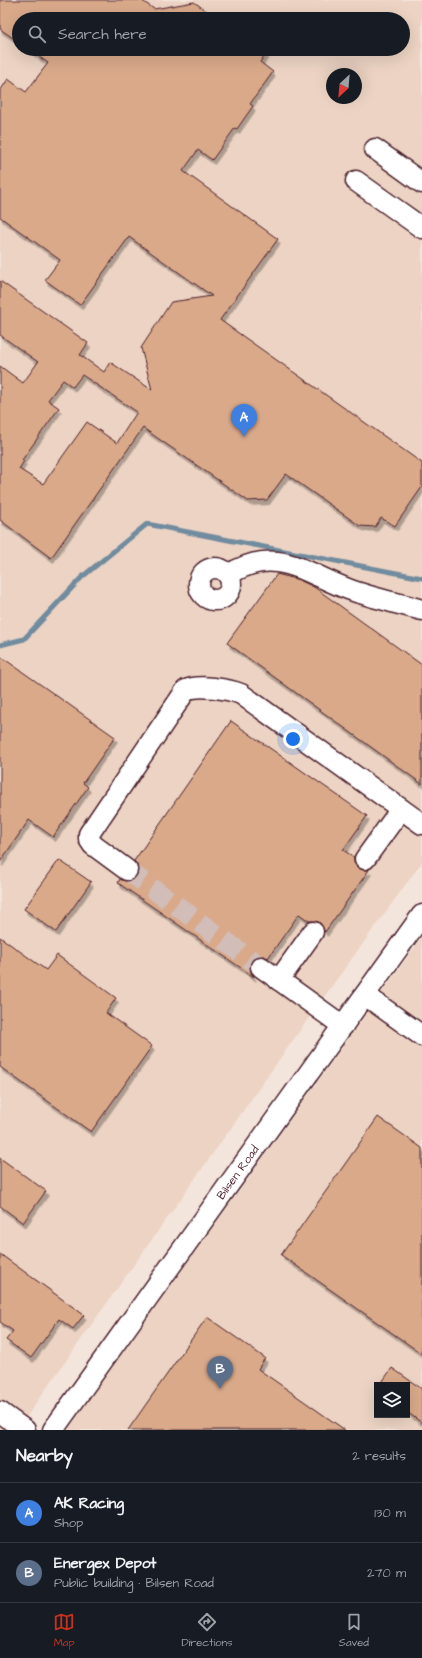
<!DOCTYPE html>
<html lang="en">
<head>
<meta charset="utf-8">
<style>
  body { margin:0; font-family:"Architects Daughter",sans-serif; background:#20242c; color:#f1f3f6 }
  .controls { position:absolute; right:12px; bottom:12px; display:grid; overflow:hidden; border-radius:0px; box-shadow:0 4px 16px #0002 }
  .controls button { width:36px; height:36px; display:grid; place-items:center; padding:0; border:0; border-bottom:1px solid #363941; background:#171b24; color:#f1f3f6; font:20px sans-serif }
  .compass { position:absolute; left:326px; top:68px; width:36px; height:36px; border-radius:50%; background:#171b24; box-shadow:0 4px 16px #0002; rotate:206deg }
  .you { position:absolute; left:293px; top:739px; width:14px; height:14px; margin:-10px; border:3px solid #fff; border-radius:50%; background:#1a73e8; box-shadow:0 0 0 6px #1a73e833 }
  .badge { display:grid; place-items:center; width:26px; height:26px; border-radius:50%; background:#c8321e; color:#fff; font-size:13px; font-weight:700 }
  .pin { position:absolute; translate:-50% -33px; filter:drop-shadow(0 1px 2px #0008) }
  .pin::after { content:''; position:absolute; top:21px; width:14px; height:12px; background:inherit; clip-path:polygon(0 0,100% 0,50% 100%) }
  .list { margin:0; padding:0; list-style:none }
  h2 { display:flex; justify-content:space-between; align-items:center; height:52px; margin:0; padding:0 16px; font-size:17px }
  h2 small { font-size:13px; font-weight:400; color:#9ea1a6 }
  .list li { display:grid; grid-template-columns:26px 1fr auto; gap:12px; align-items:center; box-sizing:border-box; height:60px; padding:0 16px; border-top:1px solid #363941 }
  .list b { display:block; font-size:15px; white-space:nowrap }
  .list p { margin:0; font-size:13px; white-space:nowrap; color:#9ea1a6 }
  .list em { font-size:13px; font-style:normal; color:#9ea1a6 }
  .icon { flex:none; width:22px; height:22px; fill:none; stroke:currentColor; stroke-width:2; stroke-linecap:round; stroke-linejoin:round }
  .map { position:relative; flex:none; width:422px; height:1430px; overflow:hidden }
  .search { position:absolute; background:#171b24; box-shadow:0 4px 16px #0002; left:12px; right:12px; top:12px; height:44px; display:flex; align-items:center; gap:10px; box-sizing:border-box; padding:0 14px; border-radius:22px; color:#9ea1a6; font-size:15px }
  .sheet { height:172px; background:#171b24 }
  nav { display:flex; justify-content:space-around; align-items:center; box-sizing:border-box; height:56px; border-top:1px solid #363941; background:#171b24; font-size:11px; color:#9ea1a6 }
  nav a { display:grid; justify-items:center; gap:2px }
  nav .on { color:#c8321e }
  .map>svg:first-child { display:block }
  .built { fill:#ecd3c3; fill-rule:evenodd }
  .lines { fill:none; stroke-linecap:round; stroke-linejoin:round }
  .stream { stroke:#718b9f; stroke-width:5 }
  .building { fill:#d9a98a; stroke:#4a1f2b; fill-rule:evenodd; filter:url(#shadow) }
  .minor-tunnel { stroke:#d2bdb9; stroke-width:20; stroke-dasharray:20 10; stroke-linecap:butt }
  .minor-casing { stroke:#4a1f2b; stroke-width:23 }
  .minor { stroke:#fff; stroke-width:20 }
  .labels { text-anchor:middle; stroke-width:3.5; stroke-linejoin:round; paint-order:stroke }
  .street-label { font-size:12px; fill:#4a1f2b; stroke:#fff }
</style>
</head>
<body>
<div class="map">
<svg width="422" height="1430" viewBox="0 0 422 1430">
  <defs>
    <filter id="shadow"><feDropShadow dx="2.5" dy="4.5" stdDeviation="0" flood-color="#0004"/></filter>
  </defs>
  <rect width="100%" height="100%" fill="#f4e5dc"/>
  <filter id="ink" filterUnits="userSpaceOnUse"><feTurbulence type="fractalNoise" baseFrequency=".025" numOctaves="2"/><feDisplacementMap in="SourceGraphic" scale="8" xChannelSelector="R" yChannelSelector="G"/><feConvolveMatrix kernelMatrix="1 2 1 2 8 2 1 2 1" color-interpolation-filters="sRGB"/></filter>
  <g filter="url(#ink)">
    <!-- built -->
    <path class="built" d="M 0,0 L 422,0 L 422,862 L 308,1019 L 17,1430 L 0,1430 ZM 19,19 L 403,19 L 403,49 L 19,49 ZM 332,74 L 356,74 L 356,98 L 332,98 Z
      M 422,937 L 422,1430 L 67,1430 L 189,1261 ZM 377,1385 L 407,1385 L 407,1415 L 377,1415 Z"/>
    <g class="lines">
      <!-- stream -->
      <path class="stream" d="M 0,645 L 24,639 L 82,577 L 147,524 L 422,578"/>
    </g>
    <!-- building -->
    <path class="building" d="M 0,0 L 141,0 L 154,9 L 194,2 L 218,19 L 19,19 L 19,42 L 0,29 Z
      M 28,49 L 269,49 L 260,62 L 273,72 L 250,104 L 253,106 L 237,129 L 235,128 L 212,160 L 198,150 L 183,171 L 278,239 L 220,320 L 422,463 L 422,487 L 395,526 L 381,518 L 375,527 L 360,526 L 286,474 L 267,500 L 248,501 L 143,428 L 51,558 L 0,520 L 0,366 L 23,383 L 38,362 L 0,335 L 0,281 L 88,343 L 80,355 L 104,372 L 110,362 L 152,390 L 141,348 L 171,302 L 212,296 L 129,237 L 80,305 L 45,280 L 60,260 L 0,217 L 0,91 L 8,79 L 26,92 L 48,63 ZM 82,375 L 137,412 L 117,443 L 87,422 L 43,484 L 19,469 L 24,461 L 22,460 L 59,408 L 48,400 L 63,380 L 73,387 Z
      M 277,574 L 299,580 L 314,587 L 422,665 L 422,784 L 227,643 Z
      M 0,656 L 115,737 L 83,783 L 88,787 L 53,837 L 29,820 L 0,862 Z
      M 231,721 L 367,816 L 343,850 L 354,857 L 354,863 L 358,868 L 363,870 L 369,870 L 325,932 L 319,922 L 314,921 L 309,921 L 299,914 L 268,958 L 263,956 L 257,956 L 251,961 L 250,966 L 250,971 L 254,977 L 118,883 L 120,879 L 125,881 L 131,881 L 136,876 L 138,872 L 138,866 L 134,861 Z
      M 59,860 L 91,882 L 56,932 L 24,909 Z
      M 0,937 L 46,970 L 57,955 L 116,998 L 106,1013 L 152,1046 L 91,1132 L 0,1067 Z
      M 378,1117 L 422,1148 L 422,1354 L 281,1255 Z
      M 0,1158 L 46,1191 L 23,1223 L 0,1206 Z
      M 0,1254 L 84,1315 L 73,1329 L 59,1319 L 31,1358 L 6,1340 L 13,1331 L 0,1322 Z
      M 207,1317 L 265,1358 L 258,1369 L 345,1430 L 128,1430 Z
      M 392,1368 L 422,1389 L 422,1423 L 407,1412 L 407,1385 L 380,1385 Z"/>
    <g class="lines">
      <!-- minor-tunnel -->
      <path class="minor-tunnel" d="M 127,870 L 261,967"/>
      <!-- minor casing -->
      <g class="minor-casing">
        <g id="minor">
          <path d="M 375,149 L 422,183"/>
          <path d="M 356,181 L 422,228"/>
          <circle cx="215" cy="584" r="16"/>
          <path d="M 228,575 C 276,545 303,572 348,589 C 372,598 398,603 422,610"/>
          <path d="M 365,859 L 401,809"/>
          <path d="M 127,870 L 93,845 L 89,839 L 89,834 L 186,690 C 198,684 229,689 241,694 L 422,824"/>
          <path d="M 261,967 L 343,1026"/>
          <path d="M 279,980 L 313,932"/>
          <path d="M 365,995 L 422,1036"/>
          <path d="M 0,1412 L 25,1430"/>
          <path id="s1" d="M 53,1430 L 422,915"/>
        </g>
      </g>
      <!-- minor -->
      <use href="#minor" class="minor"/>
    </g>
  </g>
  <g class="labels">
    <!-- street labels -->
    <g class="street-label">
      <text dy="4" stroke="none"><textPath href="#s1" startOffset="317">Bilsen Road</textPath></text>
    </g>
  </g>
</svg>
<div class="controls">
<button><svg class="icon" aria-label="layers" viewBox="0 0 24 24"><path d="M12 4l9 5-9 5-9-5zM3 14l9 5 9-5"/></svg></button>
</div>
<svg class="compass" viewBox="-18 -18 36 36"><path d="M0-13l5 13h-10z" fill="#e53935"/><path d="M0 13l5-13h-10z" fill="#9ea1a6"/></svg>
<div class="you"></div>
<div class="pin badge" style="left:244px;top:437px;background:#3f7fe0">A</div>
<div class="pin badge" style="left:220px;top:1389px;background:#5c6f8a">B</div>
<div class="search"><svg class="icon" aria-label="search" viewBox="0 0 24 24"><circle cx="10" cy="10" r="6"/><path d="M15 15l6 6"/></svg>Search here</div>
</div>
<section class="sheet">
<h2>Nearby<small>2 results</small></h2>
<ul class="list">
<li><span class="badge" style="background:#3f7fe0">A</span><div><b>AK Racing</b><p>Shop</p></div><em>130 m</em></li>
<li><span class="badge" style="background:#5c6f8a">B</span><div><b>Energex Depot</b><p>Public building · Bilsen Road</p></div><em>270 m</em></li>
</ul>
</section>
<nav>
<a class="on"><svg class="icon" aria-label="map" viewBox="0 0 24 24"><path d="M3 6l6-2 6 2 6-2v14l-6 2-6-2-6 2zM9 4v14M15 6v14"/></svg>Map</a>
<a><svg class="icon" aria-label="directions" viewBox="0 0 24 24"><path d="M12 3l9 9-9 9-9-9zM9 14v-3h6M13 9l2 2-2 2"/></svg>Directions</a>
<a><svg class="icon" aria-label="saved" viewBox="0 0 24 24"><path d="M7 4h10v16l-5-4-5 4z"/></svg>Saved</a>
</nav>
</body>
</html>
